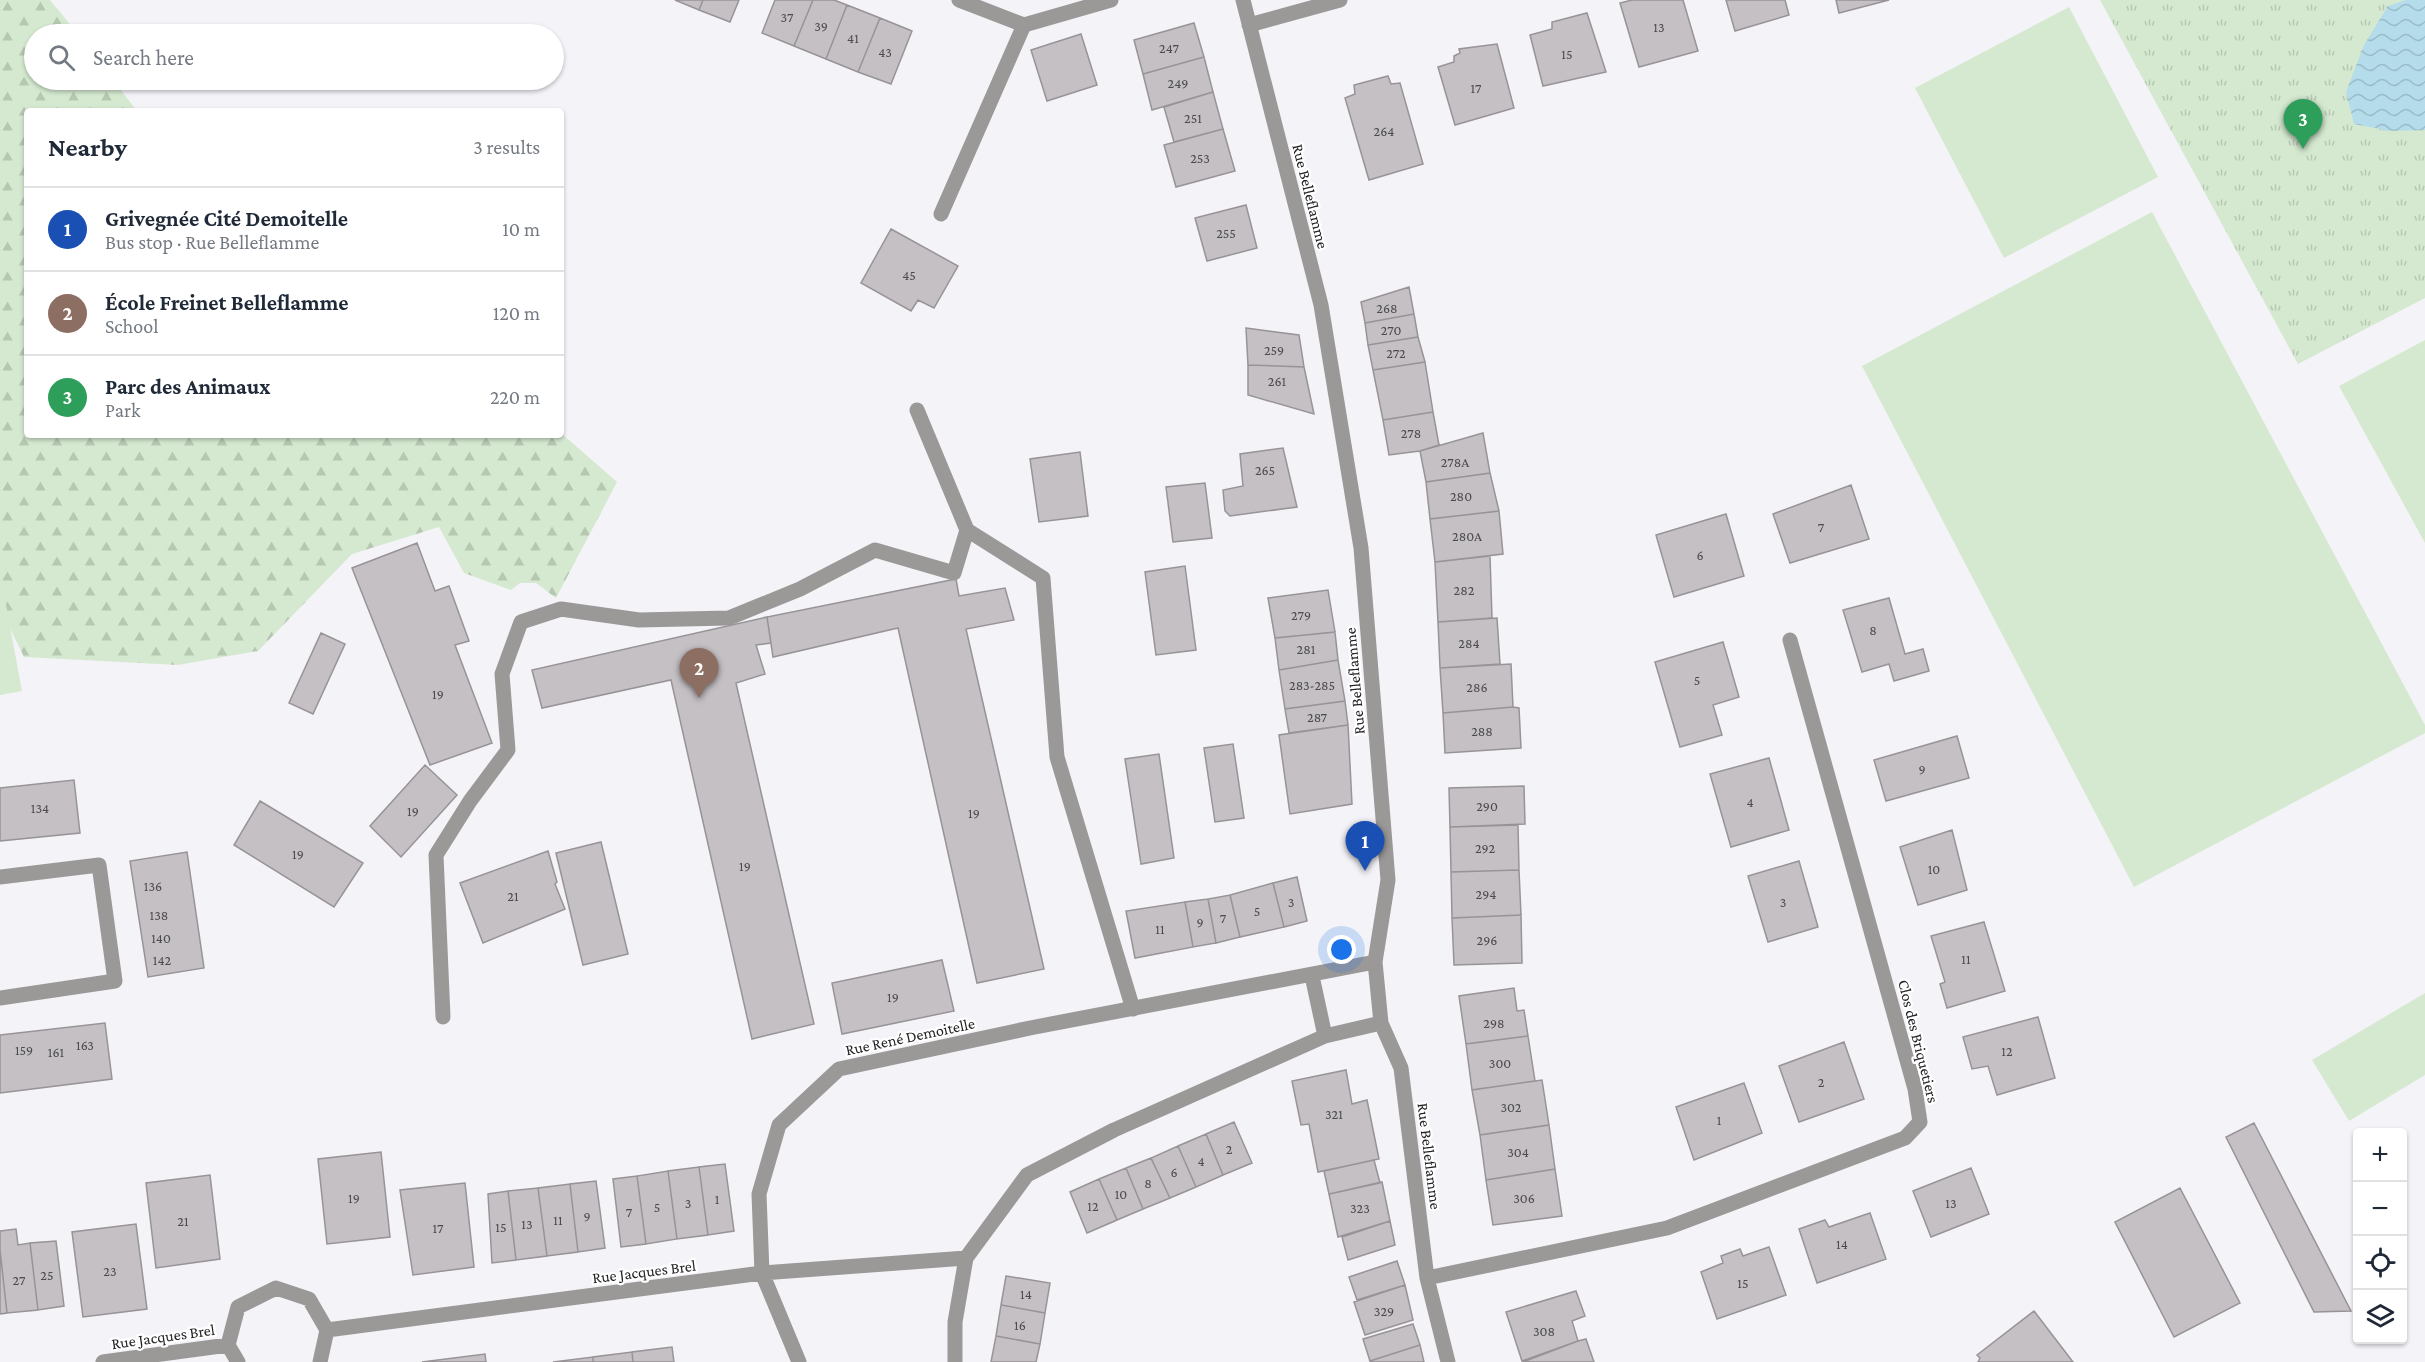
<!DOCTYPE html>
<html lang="en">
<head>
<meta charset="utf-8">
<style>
  body { margin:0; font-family:"Crimson Pro",serif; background:#f6f6f7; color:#1f2937 }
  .controls { position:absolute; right:18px; bottom:18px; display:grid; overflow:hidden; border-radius:6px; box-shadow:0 2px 4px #0004 }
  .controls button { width:54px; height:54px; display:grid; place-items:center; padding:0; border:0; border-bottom:2px solid #e0e1e3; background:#fff; color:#1f2937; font:30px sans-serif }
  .you { position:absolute; left:1342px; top:950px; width:21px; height:21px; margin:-15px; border:4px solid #fff; border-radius:50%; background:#1a73e8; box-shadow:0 0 0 9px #1a73e833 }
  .badge { display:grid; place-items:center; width:39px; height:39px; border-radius:50%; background:#0b8043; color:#fff; font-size:20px; font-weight:700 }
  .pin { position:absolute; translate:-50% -50px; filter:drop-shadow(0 2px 3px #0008) }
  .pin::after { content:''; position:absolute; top:32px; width:21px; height:18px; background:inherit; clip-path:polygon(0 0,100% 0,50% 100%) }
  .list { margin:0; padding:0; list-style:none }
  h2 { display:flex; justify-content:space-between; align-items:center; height:78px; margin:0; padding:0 24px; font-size:26px }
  h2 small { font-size:20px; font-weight:400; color:#747a83 }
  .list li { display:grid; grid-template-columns:39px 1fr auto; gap:18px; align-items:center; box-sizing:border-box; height:84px; padding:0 24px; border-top:2px solid #e0e1e3 }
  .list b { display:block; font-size:22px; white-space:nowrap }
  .list p { margin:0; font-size:20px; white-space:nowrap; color:#747a83 }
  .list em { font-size:20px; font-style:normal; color:#747a83 }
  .icon { flex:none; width:33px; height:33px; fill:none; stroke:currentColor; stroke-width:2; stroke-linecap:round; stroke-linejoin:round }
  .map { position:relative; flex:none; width:2425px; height:1362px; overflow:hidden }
  .search { position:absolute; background:#fff; box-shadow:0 2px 4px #0004; left:24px; top:24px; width:540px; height:66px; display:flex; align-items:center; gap:15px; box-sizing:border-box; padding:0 21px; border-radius:33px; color:#747a83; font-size:22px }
  .panel { position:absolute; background:#fff; box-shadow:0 2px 4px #0004; left:24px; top:108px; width:540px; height:330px; border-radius:6px }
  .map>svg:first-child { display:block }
  .forest { fill:url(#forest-firs) }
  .park { fill:url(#park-tufts) }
  .garden { fill:#d5e9d0 }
  .water { fill:url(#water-waves) }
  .building { fill:#c4c0c4; stroke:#979396; stroke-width:1.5 }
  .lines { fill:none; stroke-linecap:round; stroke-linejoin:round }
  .lane { stroke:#9b9898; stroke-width:15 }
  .street { stroke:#9b9898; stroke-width:15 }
  .labels { text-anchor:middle; stroke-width:4.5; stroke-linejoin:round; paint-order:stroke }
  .number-label { font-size:14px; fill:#4b4a4c }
  .street-label { font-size:16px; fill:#232224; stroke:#fff }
</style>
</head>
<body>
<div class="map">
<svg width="2425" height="1362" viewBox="0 0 2425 1362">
  <defs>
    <pattern id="forest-firs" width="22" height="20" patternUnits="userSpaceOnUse" patternTransform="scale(1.5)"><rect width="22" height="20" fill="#d5e9d0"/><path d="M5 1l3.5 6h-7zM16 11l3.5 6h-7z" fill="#b7c8b2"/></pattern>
    <pattern id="park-tufts" width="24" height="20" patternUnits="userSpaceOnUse" patternTransform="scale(1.5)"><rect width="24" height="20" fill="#d5e9d0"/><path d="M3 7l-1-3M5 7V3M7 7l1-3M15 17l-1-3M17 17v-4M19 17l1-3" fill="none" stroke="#b7c8b2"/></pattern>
    <pattern id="water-waves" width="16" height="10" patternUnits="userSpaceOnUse" patternTransform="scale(1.5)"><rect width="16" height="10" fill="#b4dcea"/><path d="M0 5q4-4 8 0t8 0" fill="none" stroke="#9abcc9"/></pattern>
  </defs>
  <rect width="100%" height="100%" fill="#f4f3f8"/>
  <!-- forest -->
  <path class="forest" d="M 0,0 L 50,0 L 78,34 L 34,34 L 34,80 L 113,80 L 137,111 L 27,111 L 27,435 L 561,435 L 561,433 L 617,482 L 556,598 L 536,583 L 520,583 L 511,590 L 464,573 L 439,527 L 352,554 L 258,651 L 178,665 L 24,657 L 0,608 Z"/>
  <!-- park -->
  <path class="park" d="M 2100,0 L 2425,0 L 2425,298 L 2298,364 Z"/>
  <!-- garden -->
  <path class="garden" d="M 2069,7 L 2158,177 L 2004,258 L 1915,88 Z
    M 2152,212 L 2425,725 L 2425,733 L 2134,887 L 1862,366 Z
    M 2425,340 L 2425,543 L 2339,386 Z
    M 0,573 L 22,691 L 0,695 Z
    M 2425,993 L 2425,1075 L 2349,1121 L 2312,1060 Z"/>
  <!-- water -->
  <path class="water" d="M 2406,0 L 2425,0 L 2425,130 L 2390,131 L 2354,124 L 2346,92 L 2364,45 L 2388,6 Z"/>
  <!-- building -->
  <path class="building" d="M 675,0 L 703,0 L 699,10 Z
    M 703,0 L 739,0 L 730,22 L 699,10 Z
    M 775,0 L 813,0 L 794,46 L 762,33 Z
    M 813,0 L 834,0 L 847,5 L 826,59 L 794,46 Z
    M 1632,0 L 1683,0 L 1698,51 L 1639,67 L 1620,3 Z
    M 1726,0 L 1785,0 L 1789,15 L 1735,31 Z
    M 1836,0 L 1889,0 L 1839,13 Z
    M 847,5 L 880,18 L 858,72 L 826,59 Z
    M 1587,13 L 1606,72 L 1543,86 L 1530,35 L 1552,29 L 1552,22 Z
    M 880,18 L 912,31 L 891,84 L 858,72 Z
    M 1194,23 L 1204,57 L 1143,74 L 1134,40 Z
    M 1081,34 L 1097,85 L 1047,101 L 1031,50 Z
    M 1497,44 L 1514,108 L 1455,125 L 1438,67 L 1454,62 L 1454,56 L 1460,53 L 1459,49 Z
    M 1204,57 L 1213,92 L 1152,110 L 1143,74 Z
    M 1388,76 L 1391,84 L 1400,83 L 1423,164 L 1369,180 L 1345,98 L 1355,94 L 1354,85 Z
    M 1213,92 L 1223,129 L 1174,142 L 1164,107 Z
    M 1223,129 L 1235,171 L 1176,187 L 1164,145 Z
    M 1246,205 L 1257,248 L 1207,261 L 1195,218 Z
    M 891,229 L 958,266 L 934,308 L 918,300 L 911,311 L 861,283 Z
    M 1409,287 L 1414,314 L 1365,323 L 1361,302 Z
    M 1414,314 L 1418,337 L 1368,345 L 1365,323 Z
    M 1246,328 L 1299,335 L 1304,367 L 1248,365 Z
    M 1418,337 L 1425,362 L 1373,370 L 1368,345 Z
    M 1425,362 L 1433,412 L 1383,420 L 1373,370 Z
    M 1248,365 L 1304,367 L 1314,414 L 1248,395 Z
    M 1433,412 L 1439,445 L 1420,451 L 1389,455 L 1383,420 Z
    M 1483,433 L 1490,473 L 1426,482 L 1420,451 Z
    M 1283,448 L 1297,507 L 1230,516 L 1225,511 L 1223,490 L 1243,486 L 1240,454 Z
    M 1080,452 L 1088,516 L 1039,522 L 1030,459 Z
    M 1490,473 L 1499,511 L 1430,519 L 1426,482 Z
    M 1205,483 L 1212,538 L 1173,542 L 1166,487 Z
    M 1851,485 L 1869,539 L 1790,563 L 1773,514 Z
    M 1499,511 L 1503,554 L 1435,562 L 1430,519 Z
    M 1726,514 L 1744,576 L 1674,597 L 1656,535 Z
    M 417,543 L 435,591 L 449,586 L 469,641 L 455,645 L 492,743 L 430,765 L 352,568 Z
    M 1490,556 L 1492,618 L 1438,622 L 1435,562 Z
    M 1185,566 L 1196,650 L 1156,655 L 1145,572 Z
    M 956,579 L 959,596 L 1005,588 L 1014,620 L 966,629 L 1044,969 L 977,983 L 898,628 L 773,657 L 767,617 Z
    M 1328,590 L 1335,632 L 1275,638 L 1268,598 Z
    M 1889,598 L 1905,654 L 1923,649 L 1929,671 L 1894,681 L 1889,664 L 1862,672 L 1843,610 Z
    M 767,617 L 771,643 L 756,645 L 765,674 L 736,683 L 814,1024 L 752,1039 L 671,680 L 542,708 L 532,670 Z
    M 1497,618 L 1500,664 L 1440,668 L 1438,622 Z
    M 1335,632 L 1338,660 L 1279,670 L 1275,638 Z
    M 321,633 L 345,644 L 313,714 L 289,703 Z
    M 1723,642 L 1739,697 L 1713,705 L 1722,735 L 1680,747 L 1655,662 Z
    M 1338,660 L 1345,701 L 1285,709 L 1279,670 Z
    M 1511,664 L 1513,707 L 1443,713 L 1440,668 Z
    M 1345,701 L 1348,725 L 1289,733 L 1285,709 Z
    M 1513,707 L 1519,708 L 1521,748 L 1445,753 L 1443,713 Z
    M 1348,725 L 1352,804 L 1290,814 L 1279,735 Z
    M 1957,736 L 1969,778 L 1886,801 L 1874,760 Z
    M 1233,744 L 1244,818 L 1215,822 L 1204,748 Z
    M 1159,754 L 1174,858 L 1141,864 L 1125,759 Z
    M 1769,758 L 1789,830 L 1731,847 L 1710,774 Z
    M 425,765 L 457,795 L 401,857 L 370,826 Z
    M 74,780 L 80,833 L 0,841 L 0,788 Z
    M 1524,786 L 1525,824 L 1450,827 L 1449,788 Z
    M 260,801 L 363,863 L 334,907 L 234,845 Z
    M 1518,825 L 1519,870 L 1451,872 L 1450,827 Z
    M 1952,830 L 1967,890 L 1918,905 L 1900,847 Z
    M 601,842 L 628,954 L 583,965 L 556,853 Z
    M 548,851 L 557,882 L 555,884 L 565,909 L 483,943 L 460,883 Z
    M 187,852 L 204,968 L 148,977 L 130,861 Z
    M 1799,861 L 1818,927 L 1768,942 L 1748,876 Z
    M 1519,870 L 1521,915 L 1452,918 L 1451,872 Z
    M 1297,877 L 1307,921 L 1284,927 L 1273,883 Z
    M 1273,883 L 1284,927 L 1240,937 L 1230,895 Z
    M 1230,895 L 1240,937 L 1216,943 L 1208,899 Z
    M 1208,899 L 1216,943 L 1193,947 L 1185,902 Z
    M 1185,902 L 1193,947 L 1135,958 L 1126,911 Z
    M 1521,915 L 1522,963 L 1454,965 L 1452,918 Z
    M 1984,922 L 2005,991 L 1947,1008 L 1940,984 L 1945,982 L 1931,936 Z
    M 942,960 L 954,1011 L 842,1034 L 832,983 Z
    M 1514,988 L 1517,1011 L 1524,1010 L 1528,1036 L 1466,1044 L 1459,996 Z
    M 2038,1017 L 2055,1078 L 1997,1095 L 1988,1066 L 1972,1069 L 1963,1037 Z
    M 105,1023 L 112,1079 L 0,1093 L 0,1035 Z
    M 1528,1036 L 1535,1081 L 1472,1090 L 1466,1044 Z
    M 1844,1042 L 1864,1099 L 1799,1122 L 1779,1066 Z
    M 1346,1070 L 1352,1104 L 1367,1100 L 1379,1159 L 1318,1172 L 1309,1124 L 1301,1125 L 1292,1081 Z
    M 1542,1080 L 1549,1125 L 1480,1135 L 1472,1090 Z
    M 1744,1083 L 1762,1133 L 1694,1160 L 1676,1107 Z
    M 1234,1122 L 1252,1163 L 1223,1175 L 1206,1134 Z
    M 2254,1123 L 2351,1311 L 2314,1312 L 2226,1137 Z
    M 1549,1125 L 1555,1169 L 1486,1180 L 1480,1135 Z
    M 1206,1134 L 1223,1175 L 1196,1187 L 1178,1146 Z
    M 1178,1146 L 1196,1187 L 1170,1198 L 1151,1158 Z
    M 381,1152 L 390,1237 L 327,1244 L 318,1159 Z
    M 1151,1158 L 1170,1198 L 1143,1209 L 1126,1168 Z
    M 1374,1160 L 1380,1183 L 1329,1194 L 1324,1171 Z
    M 725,1164 L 734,1231 L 708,1235 L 699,1167 Z
    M 699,1167 L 708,1235 L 677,1239 L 668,1171 Z
    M 1126,1168 L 1143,1209 L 1117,1220 L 1099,1179 Z
    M 1971,1168 L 1989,1214 L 1931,1237 L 1913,1191 Z
    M 1555,1169 L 1562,1216 L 1493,1225 L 1486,1180 Z
    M 668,1171 L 677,1239 L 646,1244 L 637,1176 Z
    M 210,1175 L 220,1259 L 156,1268 L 146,1183 Z
    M 637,1176 L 646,1244 L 621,1247 L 613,1179 Z
    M 1099,1179 L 1117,1220 L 1087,1233 L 1070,1192 Z
    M 596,1181 L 605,1248 L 578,1252 L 570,1184 Z
    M 1382,1182 L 1390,1221 L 1338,1237 L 1329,1194 Z
    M 465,1183 L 474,1267 L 413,1275 L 400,1190 Z
    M 570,1184 L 578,1252 L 547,1256 L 538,1188 Z
    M 538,1188 L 547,1256 L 516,1260 L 508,1191 Z
    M 2180,1188 L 2240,1303 L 2174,1337 L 2115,1222 Z
    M 508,1191 L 516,1260 L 492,1263 L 488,1194 Z
    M 1870,1213 L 1886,1259 L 1817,1283 L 1799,1229 L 1825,1220 L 1829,1227 Z
    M 1390,1221 L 1395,1245 L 1348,1260 L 1342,1237 Z
    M 136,1224 L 147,1309 L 83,1317 L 72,1232 Z
    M 16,1229 L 18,1245 L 30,1243 L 38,1310 L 7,1313 L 0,1250 L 0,1231 Z
    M 56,1241 L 64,1306 L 38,1310 L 30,1243 Z
    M 1769,1247 L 1786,1295 L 1717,1319 L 1701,1272 L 1723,1263 L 1721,1256 L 1740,1249 L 1743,1256 Z
    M 0,1250 L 7,1313 L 0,1314 Z
    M 1397,1261 L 1405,1285 L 1357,1300 L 1349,1277 Z
    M 1006,1276 L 1050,1283 L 1045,1313 L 1001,1305 Z
    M 1405,1285 L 1413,1320 L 1365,1335 L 1354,1302 Z
    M 1576,1291 L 1585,1316 L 1572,1321 L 1578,1341 L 1522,1361 L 1506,1312 Z
    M 1001,1305 L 1045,1313 L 1040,1344 L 996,1336 Z
    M 2034,1311 L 2073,1362 L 1978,1362 L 1980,1358 L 1977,1355 Z
    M 1413,1324 L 1420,1345 L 1370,1361 L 1363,1339 Z
    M 996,1336 L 1040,1344 L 1036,1362 L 991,1362 Z
    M 1586,1339 L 1594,1362 L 1523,1362 L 1578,1341 Z
    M 1420,1345 L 1424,1362 L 1371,1362 L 1370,1361 Z
    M 672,1347 L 674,1362 L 633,1362 L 632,1352 Z
    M 632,1352 L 633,1362 L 593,1362 L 593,1357 Z
    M 485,1354 L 486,1362 L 422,1362 Z
    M 593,1357 L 593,1362 L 553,1362 Z"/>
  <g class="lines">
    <!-- lane -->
    <path class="lane" d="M 941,214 L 1024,25
      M 917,410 L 967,530 L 1043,578 L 1057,757 L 1133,1009
      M 443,1017 L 436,855 L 470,801 L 508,750 L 502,674 L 521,622 L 561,609 L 639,620 L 729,618 L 800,589 L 875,550 L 954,573 L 967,530"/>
    <!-- street -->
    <path class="street" d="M 959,0 L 1024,25 L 1111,0
      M 1243,0 L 1321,305 L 1361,548 L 1388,880 L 1375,962 L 1381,1023 L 1401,1068 L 1427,1278 L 1448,1362
      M 1249,25 L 1340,0
      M 0,877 L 99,865 L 115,981 L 0,998
      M 1312,976 L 1325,1036
      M 1427,1278 L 1667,1228 L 1905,1138 L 1920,1122 L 1915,1089 L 1790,640
      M 327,1330 L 762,1273 L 966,1258
      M 103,1362 L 228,1345
      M 238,1362 L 228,1345 L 238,1307 L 276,1288 L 309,1299 L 327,1330 L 320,1362
      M 799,1362 L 762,1273 L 759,1194 L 779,1125 L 839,1069 L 1030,1028 L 1375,962
      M 955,1362 L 955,1322 L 966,1258 L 1027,1175 L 1114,1130 L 1325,1036 L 1381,1023"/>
  </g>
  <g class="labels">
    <!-- number labels -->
    <g class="number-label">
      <text x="787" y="22">37</text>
      <text x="821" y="31">39</text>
      <text x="1659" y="32">13</text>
      <text x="853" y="43">41</text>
      <text x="1169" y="53">247</text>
      <text x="885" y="57">43</text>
      <text x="1567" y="59">15</text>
      <text x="1178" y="88">249</text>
      <text x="1476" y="93">17</text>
      <text x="1193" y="123">251</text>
      <text x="1384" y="136">264</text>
      <text x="1200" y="163">253</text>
      <text x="1226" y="238">255</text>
      <text x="909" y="280">45</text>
      <text x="1387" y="313">268</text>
      <text x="1391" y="335">270</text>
      <text x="1274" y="355">259</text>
      <text x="1396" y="358">272</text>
      <text x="1277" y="386">261</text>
      <text x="1411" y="438">278</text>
      <text x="1455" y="467">278A</text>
      <text x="1265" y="475">265</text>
      <text x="1461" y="501">280</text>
      <text x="1821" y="532">7</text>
      <text x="1467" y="541">280A</text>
      <text x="1700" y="560">6</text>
      <text x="1464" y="595">282</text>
      <text x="1301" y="620">279</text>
      <text x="1873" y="635">8</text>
      <text x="1469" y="648">284</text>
      <text x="1306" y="654">281</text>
      <text x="1697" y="685">5</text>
      <text x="1312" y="690">283-285</text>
      <text x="1477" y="692">286</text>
      <text x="438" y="699">19</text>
      <text x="1317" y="722">287</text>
      <text x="1482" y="736">288</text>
      <text x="1922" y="774">9</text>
      <text x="1750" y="807">4</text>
      <text x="1487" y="811">290</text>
      <text x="40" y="813">134</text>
      <text x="413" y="816">19</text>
      <text x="974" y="818">19</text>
      <text x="1485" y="853">292</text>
      <text x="298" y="859">19</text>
      <text x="745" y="871">19</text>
      <text x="1934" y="874">10</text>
      <text x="153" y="891">136</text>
      <text x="1486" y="899">294</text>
      <text x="513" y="901">21</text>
      <text x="1291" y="907">3</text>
      <text x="1783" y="907">3</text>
      <text x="1257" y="916">5</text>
      <text x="159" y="920">138</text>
      <text x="1223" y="923">7</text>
      <text x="1200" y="927">9</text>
      <text x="1160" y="934">11</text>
      <text x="161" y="943">140</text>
      <text x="1487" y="945">296</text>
      <text x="1966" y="964">11</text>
      <text x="162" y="965">142</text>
      <text x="893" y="1002">19</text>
      <text x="1494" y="1028">298</text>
      <text x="85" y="1050">163</text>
      <text x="24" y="1055">159</text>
      <text x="2007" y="1056">12</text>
      <text x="56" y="1057">161</text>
      <text x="1500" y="1068">300</text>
      <text x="1821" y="1087">2</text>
      <text x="1511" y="1112">302</text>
      <text x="1334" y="1119">321</text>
      <text x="1719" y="1125">1</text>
      <text x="1229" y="1154">2</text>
      <text x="1518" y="1157">304</text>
      <text x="1201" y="1166">4</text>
      <text x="1174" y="1177">6</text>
      <text x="1148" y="1188">8</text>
      <text x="1121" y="1199">10</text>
      <text x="354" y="1203">19</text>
      <text x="1524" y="1203">306</text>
      <text x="717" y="1204">1</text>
      <text x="688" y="1208">3</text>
      <text x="1951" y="1208">13</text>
      <text x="1093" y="1211">12</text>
      <text x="657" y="1212">5</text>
      <text x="1360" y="1213">323</text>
      <text x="629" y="1217">7</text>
      <text x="587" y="1221">9</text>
      <text x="558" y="1225">11</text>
      <text x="183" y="1226">21</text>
      <text x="527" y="1229">13</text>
      <text x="501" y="1232">15</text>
      <text x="438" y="1233">17</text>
      <text x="1842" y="1249">14</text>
      <text x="110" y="1276">23</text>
      <text x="47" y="1280">25</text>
      <text x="19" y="1285">27</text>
      <text x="1743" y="1288">15</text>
      <text x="1026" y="1299">14</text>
      <text x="1384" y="1316">329</text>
      <text x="1020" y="1330">16</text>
      <text x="1544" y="1336">308</text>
    </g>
    <!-- street labels -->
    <g class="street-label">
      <text transform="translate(1311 196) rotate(76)" y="6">Rue Belleflamme</text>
      <text transform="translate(1354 681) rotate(-95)" y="6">Rue Belleflamme</text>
      <text transform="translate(910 1036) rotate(-12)" y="6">Rue René Demoitelle</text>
      <text transform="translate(1919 1041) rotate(76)" y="6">Clos des Briquetiers</text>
      <text transform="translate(1430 1156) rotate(83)" y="6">Rue Belleflamme</text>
      <text transform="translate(644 1271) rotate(-7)" y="6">Rue Jacques Brel</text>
      <text transform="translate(163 1336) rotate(-8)" y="6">Rue Jacques Brel</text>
    </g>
  </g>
</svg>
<div class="controls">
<button>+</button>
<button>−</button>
<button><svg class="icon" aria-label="locate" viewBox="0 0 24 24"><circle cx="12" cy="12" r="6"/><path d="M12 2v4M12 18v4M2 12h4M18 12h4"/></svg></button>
<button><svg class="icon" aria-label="layers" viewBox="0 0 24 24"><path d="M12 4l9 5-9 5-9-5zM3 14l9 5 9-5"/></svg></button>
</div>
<div class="you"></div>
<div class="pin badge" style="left:1365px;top:871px;background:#1a4fb4">1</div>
<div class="pin badge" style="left:699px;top:698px;background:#8d6e63">2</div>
<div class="pin badge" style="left:2303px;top:149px;background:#2e9e5b">3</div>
<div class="search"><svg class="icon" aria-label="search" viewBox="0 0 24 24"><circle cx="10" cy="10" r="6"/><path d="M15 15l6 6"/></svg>Search here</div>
<section class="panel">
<h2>Nearby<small>3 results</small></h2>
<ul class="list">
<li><span class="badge" style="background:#1a4fb4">1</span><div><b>Grivegnée Cité Demoitelle</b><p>Bus stop · Rue Belleflamme</p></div><em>10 m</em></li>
<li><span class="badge" style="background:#8d6e63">2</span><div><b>École Freinet Belleflamme</b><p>School</p></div><em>120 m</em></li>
<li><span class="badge" style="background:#2e9e5b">3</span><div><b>Parc des Animaux</b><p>Park</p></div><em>220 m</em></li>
</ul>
</section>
</div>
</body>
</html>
